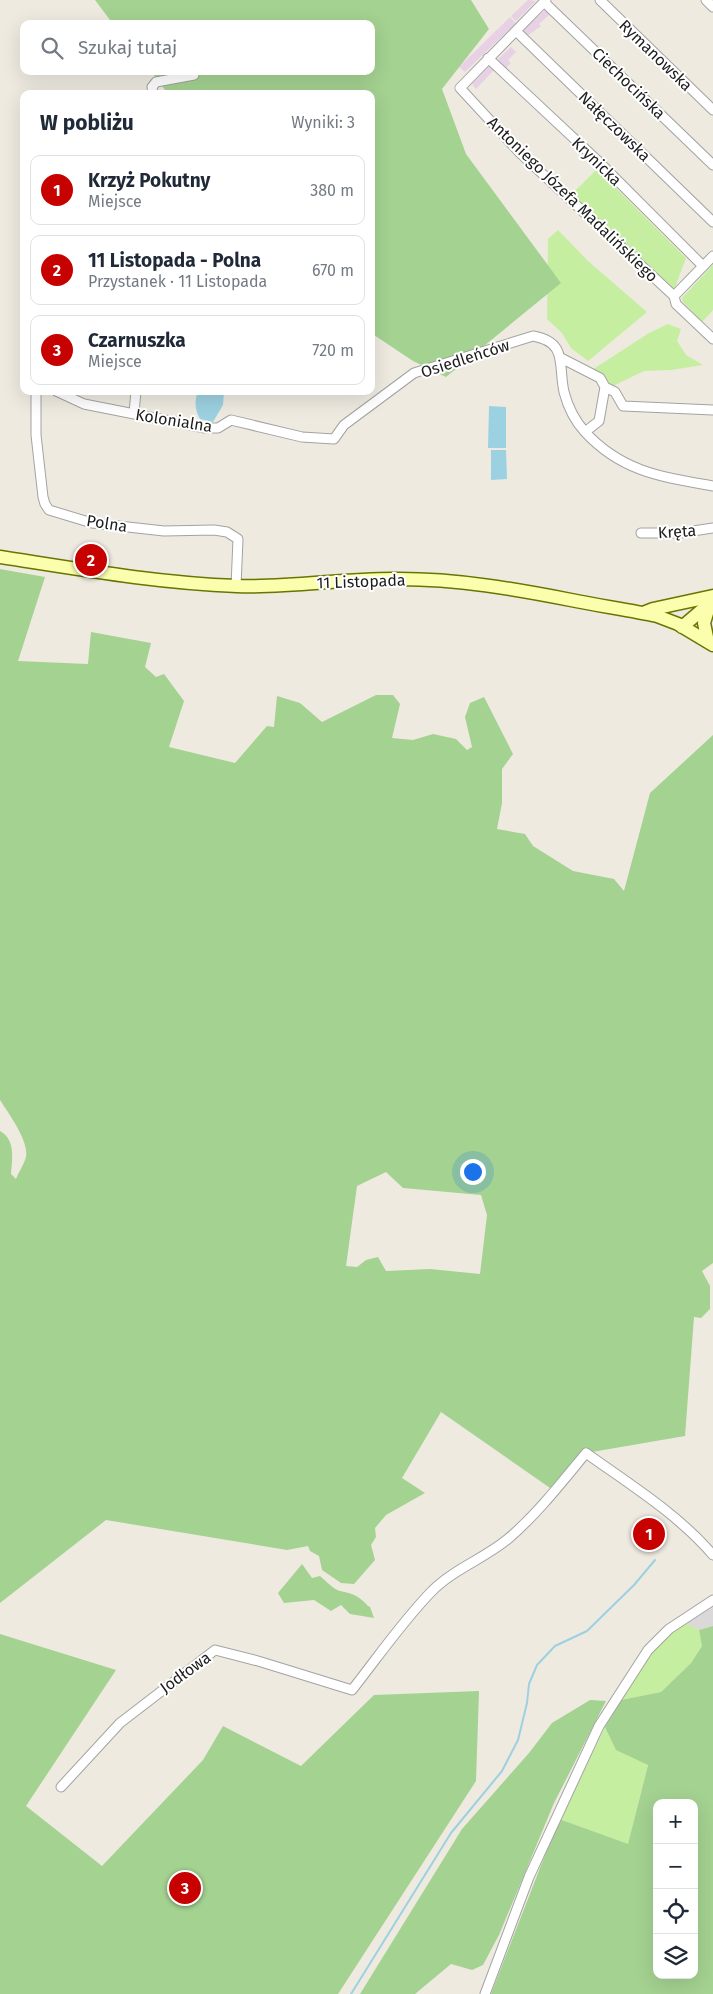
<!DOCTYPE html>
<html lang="pl">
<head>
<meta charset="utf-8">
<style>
  body { margin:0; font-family:"Fira Sans",sans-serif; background:#f6f6f7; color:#1f2937 }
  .controls { position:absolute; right:15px; bottom:15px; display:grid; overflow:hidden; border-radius:10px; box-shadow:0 5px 20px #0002 }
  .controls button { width:45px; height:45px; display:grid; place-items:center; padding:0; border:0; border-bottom:1px solid #e0e1e3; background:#fff; color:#1f2937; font:25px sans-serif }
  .you { position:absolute; left:472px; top:1171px; width:18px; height:18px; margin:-12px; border:4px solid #fff; border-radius:50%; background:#1a73e8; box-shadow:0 0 0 8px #1a73e833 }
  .badge { display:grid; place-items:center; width:32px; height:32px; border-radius:50%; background:#c70100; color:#fff; font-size:16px; font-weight:700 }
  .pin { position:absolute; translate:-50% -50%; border:2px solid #fff; box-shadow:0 1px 5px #0006 }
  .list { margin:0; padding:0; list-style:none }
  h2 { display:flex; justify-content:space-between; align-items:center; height:65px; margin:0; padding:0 20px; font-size:21px }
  h2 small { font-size:16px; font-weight:400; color:#747a83 }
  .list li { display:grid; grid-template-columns:32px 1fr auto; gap:15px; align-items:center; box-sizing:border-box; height:70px; margin:0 10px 10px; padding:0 10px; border:1px solid #e0e1e3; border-radius:10px }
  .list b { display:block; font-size:19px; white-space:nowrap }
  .list p { margin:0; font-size:16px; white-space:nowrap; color:#747a83 }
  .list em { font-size:16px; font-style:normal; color:#747a83 }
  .icon { flex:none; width:28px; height:28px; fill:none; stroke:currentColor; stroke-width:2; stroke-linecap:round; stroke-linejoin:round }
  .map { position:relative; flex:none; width:713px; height:1994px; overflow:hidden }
  .search { position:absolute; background:#fff; box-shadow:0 5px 20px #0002; left:20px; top:20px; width:355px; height:55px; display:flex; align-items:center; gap:12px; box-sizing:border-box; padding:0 18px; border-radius:10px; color:#747a83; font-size:19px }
  .panel { position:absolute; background:#fff; box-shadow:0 5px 20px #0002; left:20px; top:90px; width:355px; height:305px; border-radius:10px }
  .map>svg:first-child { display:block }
  .residential { fill:#dad8d8 }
  .industrial { fill:#e8d1e4 }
  .grass { fill:#c6eea0 }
  .forest { fill:#a4d291; fill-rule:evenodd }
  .water { fill:#9cd1e1 }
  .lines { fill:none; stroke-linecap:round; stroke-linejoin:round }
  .stream { stroke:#9cd1e1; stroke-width:2 }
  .street-casing { stroke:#a3a3a3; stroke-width:11 }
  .secondary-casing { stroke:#687500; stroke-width:15 }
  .street { stroke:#fff; stroke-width:9 }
  .secondary { stroke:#fbffad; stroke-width:12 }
  .labels { text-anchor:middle; stroke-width:4; stroke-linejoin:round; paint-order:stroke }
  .street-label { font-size:16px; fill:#1c1c1c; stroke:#fff }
</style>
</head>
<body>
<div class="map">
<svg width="713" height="1994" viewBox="0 0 713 1994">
  <rect width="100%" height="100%" fill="#eeeae0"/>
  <!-- residential -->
  <path class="residential" d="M 713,1603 L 713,1626 L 699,1630 L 684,1622 Z"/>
  <!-- industrial -->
  <path class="industrial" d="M 528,0 L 536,1 L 516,21 L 511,16 Z
    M 546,9 L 550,14 L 539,24 L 541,26 L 527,36 L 522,31 Z
    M 510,17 L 516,23 L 465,72 L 459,67 Z
    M 511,47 L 516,52 L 508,60 L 511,63 L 506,68 L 498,59 Z
    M 491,65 L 495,69 L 476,89 L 472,84 Z"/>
  <!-- grass -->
  <path class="grass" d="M 597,169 L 686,258 L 674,290 L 568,198 Z
    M 558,230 L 588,261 L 647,312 L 588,361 L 571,348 L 562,333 L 547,319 L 548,239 Z
    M 713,265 L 713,310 L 702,322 L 683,302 L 682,298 Z
    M 668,324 L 681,329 L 677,341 L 686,355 L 703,365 L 671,370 L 644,371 L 613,386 L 592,370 L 649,333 Z
    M 684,1622 L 699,1630 L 702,1646 L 691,1663 L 661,1692 L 621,1700 C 639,1671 656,1642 684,1622 Z
    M 605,1727 L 617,1750 L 648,1764 L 628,1845 L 559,1819 Z"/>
  <!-- forest -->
  <path class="forest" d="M 95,0 L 471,0 L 489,29 L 442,89 L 466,154 L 561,283 L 446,377 L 413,361 L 371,333 L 371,94 L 168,94 L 151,71 L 371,71 L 371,24 L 113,24 Z
    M 0,569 L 45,577 L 18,661 L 88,664 L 91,632 L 151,643 L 145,667 L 156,677 L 164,674 L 184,701 L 169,747 L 235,763 L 267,726 L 274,727 L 277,696 L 300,703 L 322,722 L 376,695 L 393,695 L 400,704 L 392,738 L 413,740 L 433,734 L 456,739 L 467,750 L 472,747 L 465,717 L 470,703 L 484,697 L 513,754 L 502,769 L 502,803 L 497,829 L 525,834 L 533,846 L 573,871 L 614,879 L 624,891 L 650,793 L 713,735 L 713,1263 L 702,1271 L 710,1286 L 710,1309 L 701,1318 L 694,1317 L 685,1436 L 586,1453 L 553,1490 L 441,1412 L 402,1478 L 425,1493 L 386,1515 L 375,1528 L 376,1537 L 371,1545 L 375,1560 L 354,1584 L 341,1583 L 322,1570 L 319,1556 L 310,1551 L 308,1546 L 287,1550 L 106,1520 L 0,1603 L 0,1131 C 16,1140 12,1158 11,1174 L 16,1179 C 19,1172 24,1164 26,1157 C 29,1141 9,1114 0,1100 ZM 386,1172 L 403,1188 L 481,1195 L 487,1215 L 480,1274 L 430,1269 L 386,1271 L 378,1257 L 366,1260 L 357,1267 L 346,1266 L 357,1186 Z
    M 302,1564 L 312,1578 L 320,1576 C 325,1580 333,1589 340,1591 C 353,1594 358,1595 368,1606 L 370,1607 L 374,1618 L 350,1614 L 341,1605 L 331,1611 L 314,1600 L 284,1603 L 278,1593 Z
    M 713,1626 L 713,1994 L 491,1994 L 559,1819 L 628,1844 L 648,1765 L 616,1750 L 605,1727 L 621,1700 L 661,1692 L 691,1663 L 702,1646 L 699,1630 ZM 657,1803 L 694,1803 L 694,1975 L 657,1975 Z
    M 0,1634 L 116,1670 L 26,1806 L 102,1866 L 203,1760 L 223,1726 L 301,1766 L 374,1695 L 479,1691 L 476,1781 L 338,1994 L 0,1994 Z
    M 590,1700 L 606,1701 L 554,1803 L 499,1935 L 483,1965 L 472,1970 L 451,1964 L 415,1994 L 360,1994 L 462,1829 L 529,1753 L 552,1723 Z"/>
  <!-- water -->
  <path class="water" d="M 198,391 L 224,391 L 223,405 L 213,422 L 200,419 C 195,410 194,402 198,391 Z
    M 489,406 L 506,407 L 506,448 L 488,448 Z
    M 491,450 L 506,450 L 507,479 L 491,480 Z"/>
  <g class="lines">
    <!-- stream -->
    <path class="stream" d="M 351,1994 L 451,1833 L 502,1771 L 518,1740 L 527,1703 L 529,1684 L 537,1665 L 555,1646 L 587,1631 L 634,1585 L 655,1560"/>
    <!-- street casing -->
    <g class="street-casing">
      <path id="street" d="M 546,0 L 460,88 L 520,153 L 674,296 L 676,304 L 713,339
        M 600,0 L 713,110
        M 706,0 L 713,7
        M 544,2 L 713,165
        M 516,31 L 713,222
        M 488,58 L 597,160 L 703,266
        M 153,94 L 152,87 L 156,82 L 194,75
        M 674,296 L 713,256
        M 561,358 L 600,378 L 605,387
        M 36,391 L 36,435 L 43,497 L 45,504 L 49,510 L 92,523 L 164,531 L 214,530 L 227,532 L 238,539 L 236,586
        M 56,391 L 84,404 L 205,428 L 218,428 L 231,420 L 302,437 L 334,439 L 344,425 L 414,373 L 533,336 C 568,342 558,365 564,392 C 568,407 575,421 585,432 C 622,472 662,477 713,486
        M 134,413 L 136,391
        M 585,432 L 599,421 L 605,387 L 615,392 L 623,406 L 713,410
        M 641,533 L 680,533 L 713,528
        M 61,1787 L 120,1723 L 215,1650 L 258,1661 L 352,1690 C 378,1657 402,1622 431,1592 C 453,1569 486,1558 509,1538 C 538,1513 562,1482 586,1453 C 629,1484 678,1514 713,1555
        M 485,1994 L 529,1877 L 599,1726 L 648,1650 L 669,1629 L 713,1600"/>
    </g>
    <!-- secondary casing -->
    <g class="secondary-casing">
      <path id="secondary" d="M 0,557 C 78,569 157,583 237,586 C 291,588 345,578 399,579 C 458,579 514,589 571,600 C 600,606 629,610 657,616 L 678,624 L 713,645
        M 643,613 L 653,609 L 713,596
        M 682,627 L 709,604
        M 708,642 L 704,623 L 710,603"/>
    </g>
    <!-- street -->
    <use href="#street" class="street"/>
    <!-- secondary -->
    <use href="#secondary" class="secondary"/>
  </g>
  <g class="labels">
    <!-- street labels -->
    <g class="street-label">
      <text transform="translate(656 55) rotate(44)" y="6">Rymanowska</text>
      <text transform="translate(629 83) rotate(44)" y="6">Ciechocińska</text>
      <text transform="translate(615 126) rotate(44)" y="6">Nałęczowska</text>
      <text transform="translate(597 161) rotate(44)" y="6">Krynicka</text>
      <text transform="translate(573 199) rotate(44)" y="6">Antoniego Józefa Madalińskiego</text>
      <text transform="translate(465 358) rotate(-18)" y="6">Osiedleńców</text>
      <text transform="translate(174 420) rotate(9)" y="6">Kolonialna</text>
      <text transform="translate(107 523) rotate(9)" y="6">Polna</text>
      <text transform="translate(677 531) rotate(-4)" y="6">Kręta</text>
      <text transform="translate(361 581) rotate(-2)" y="6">11 Listopada</text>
      <text transform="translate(185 1672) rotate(-36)" y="6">Jodłowa</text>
    </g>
  </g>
</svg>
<div class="controls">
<button>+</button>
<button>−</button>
<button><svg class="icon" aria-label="locate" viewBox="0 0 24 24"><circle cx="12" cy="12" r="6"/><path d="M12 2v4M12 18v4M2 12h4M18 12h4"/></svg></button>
<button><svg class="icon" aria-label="layers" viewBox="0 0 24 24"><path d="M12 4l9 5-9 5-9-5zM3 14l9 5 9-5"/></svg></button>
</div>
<div class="you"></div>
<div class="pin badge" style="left:649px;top:1534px">1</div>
<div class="pin badge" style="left:91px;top:560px">2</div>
<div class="pin badge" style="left:185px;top:1888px">3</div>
<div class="search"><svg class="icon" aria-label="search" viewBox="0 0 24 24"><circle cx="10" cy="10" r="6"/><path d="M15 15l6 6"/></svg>Szukaj tutaj</div>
<section class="panel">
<h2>W pobliżu<small>Wyniki: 3</small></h2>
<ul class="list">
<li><span class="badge">1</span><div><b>Krzyż Pokutny</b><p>Miejsce</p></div><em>380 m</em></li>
<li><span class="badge">2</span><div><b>11 Listopada - Polna</b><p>Przystanek · 11 Listopada</p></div><em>670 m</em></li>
<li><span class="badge">3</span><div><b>Czarnuszka</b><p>Miejsce</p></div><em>720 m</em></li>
</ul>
</section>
</div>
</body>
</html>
